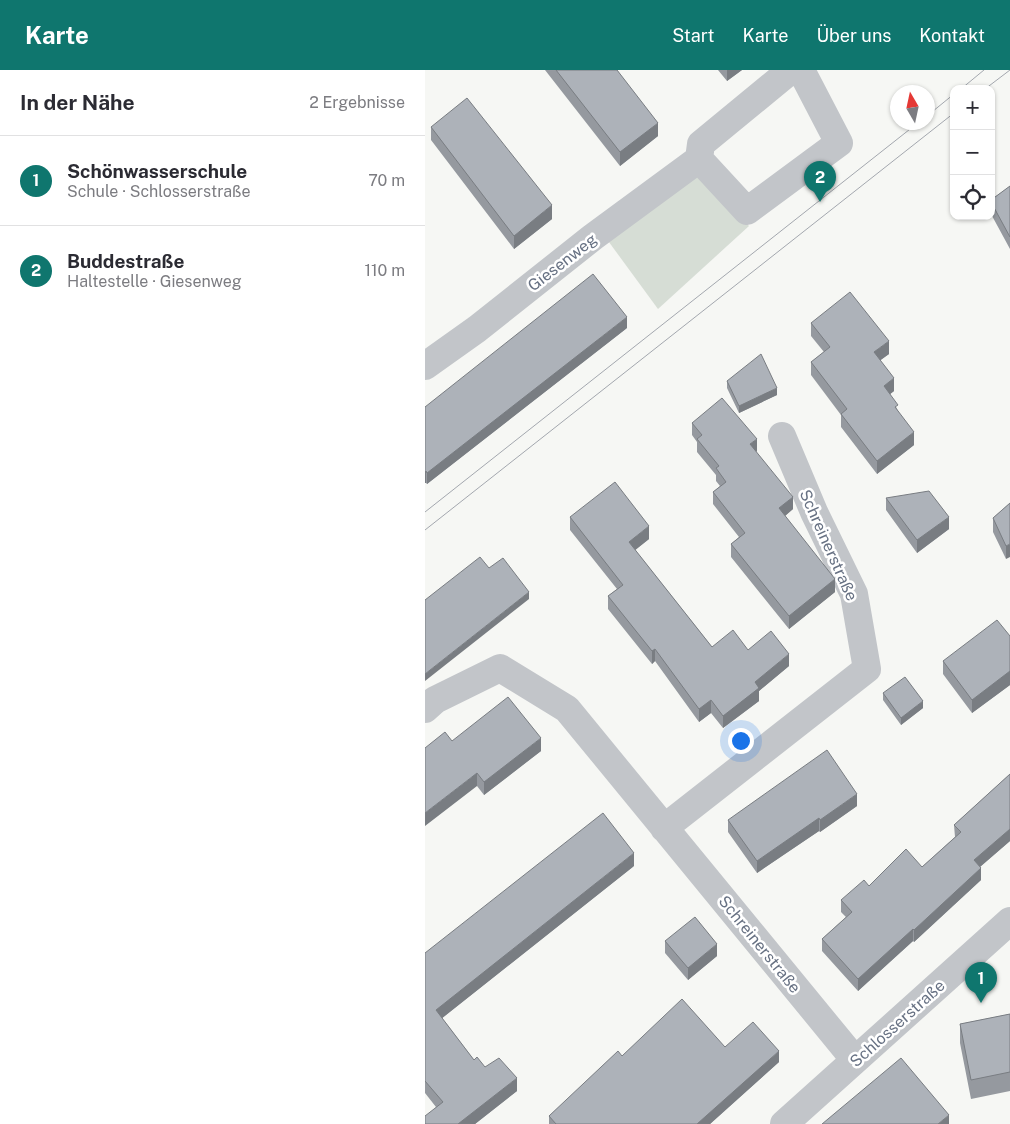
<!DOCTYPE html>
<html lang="de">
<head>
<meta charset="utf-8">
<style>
  body { margin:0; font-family:"Public Sans",sans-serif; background:#f2f2f3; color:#2b2b33 }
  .controls { position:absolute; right:15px; top:15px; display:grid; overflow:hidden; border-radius:10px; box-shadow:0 1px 4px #0004 }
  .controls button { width:45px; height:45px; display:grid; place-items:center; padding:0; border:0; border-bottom:1px solid #e1e1e2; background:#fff; color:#2b2b33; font:25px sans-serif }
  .compass { position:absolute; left:465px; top:15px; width:45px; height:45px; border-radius:50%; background:#fff; box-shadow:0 1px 4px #0004; rotate:351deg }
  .you { position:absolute; left:315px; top:670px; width:18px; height:18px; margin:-12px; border:4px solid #fff; border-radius:50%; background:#1a73e8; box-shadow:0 0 0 8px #1a73e833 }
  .badge { display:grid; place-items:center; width:32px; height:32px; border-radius:50%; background:#0f766e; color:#fff; font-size:16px; font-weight:700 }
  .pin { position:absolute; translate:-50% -41px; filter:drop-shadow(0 1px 2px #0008) }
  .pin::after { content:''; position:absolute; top:26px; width:18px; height:15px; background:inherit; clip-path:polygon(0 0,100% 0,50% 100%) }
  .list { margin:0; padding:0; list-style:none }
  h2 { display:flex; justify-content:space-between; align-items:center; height:65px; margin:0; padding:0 20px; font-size:21px }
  h2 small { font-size:16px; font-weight:400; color:#7c7c81 }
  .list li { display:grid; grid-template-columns:32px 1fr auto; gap:15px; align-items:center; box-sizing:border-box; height:90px; padding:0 20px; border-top:1px solid #e1e1e2 }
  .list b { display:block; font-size:19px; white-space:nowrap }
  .list p { margin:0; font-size:16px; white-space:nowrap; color:#7c7c81 }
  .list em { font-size:16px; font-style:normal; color:#7c7c81 }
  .icon { flex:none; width:28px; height:28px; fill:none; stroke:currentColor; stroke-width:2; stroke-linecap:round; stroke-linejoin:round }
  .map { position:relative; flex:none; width:585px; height:1054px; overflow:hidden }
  header { display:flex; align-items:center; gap:30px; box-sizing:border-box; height:70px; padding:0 25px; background:#0f766e; color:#fff }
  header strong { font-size:24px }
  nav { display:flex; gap:28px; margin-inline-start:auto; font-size:18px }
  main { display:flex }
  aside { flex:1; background:#fff }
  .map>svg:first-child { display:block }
  .green { fill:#d6ddd5 }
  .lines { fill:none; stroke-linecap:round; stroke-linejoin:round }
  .minor { stroke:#c2c5c9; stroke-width:28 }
  .tram { stroke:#a3a7ae; stroke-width:1 }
  .wall { fill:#95999f }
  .shaded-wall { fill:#797d82 }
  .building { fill:#adb2b9; stroke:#797d82 }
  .labels { text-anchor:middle; stroke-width:5; stroke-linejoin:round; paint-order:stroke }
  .street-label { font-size:16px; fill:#677183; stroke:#fff }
</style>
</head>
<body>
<header>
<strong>Karte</strong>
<nav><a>Start</a><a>Karte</a><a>Über uns</a><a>Kontakt</a></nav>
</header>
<main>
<aside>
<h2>In der Nähe<small>2 Ergebnisse</small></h2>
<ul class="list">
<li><span class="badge">1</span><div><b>Schönwasserschule</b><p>Schule · Schlosserstraße</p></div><em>70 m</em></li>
<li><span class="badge">2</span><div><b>Buddestraße</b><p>Haltestelle · Giesenweg</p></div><em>110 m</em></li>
</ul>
</aside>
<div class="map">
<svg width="585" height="1054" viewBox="0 0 585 1054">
  <rect width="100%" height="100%" fill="#f6f7f4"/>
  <!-- green -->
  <path class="green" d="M 271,100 L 324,156 L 233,239 L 181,168 Z"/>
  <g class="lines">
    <!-- minor -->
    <path class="minor" d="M 366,0 L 276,74 L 274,89 L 322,141 L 414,73 L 376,0
      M 0,296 L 52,259 L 168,167 L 274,89
      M 0,639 L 10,630 L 75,598 L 142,639 L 430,990
      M 239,758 L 442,599 L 429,524 L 389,442 L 357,366
      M 359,1054 L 585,851"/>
    <!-- tram -->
    <path class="tram" d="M 536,19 L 559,0
      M 560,19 L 585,0
      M 502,46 L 529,24
      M 0,442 L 494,52
      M 0,460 L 529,43"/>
  </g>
  <!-- wall -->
  <path class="wall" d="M 120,0 L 192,0 L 233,66 L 195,96 Z
    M 293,0 L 317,0 L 302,11 Z
    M 6,57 L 127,149 L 89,179 L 6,70 Z
    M 585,116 L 585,179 L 566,144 L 566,130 Z
    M 386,253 L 464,284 L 455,290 L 469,321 L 465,324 L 489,375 L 452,404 L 416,357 L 416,345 L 386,305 L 386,292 L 399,282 L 386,266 Z
    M 202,258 L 2,414 L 1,413 L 0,337 Z
    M 302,311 L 352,325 L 314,343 L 302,318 Z
    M 267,353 L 332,381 L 331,382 L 368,439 L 360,446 L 410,522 L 364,559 L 306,487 L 306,474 L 314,467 L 288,434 L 288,422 L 295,416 L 291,411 L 291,405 L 272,382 L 272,372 L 267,365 Z
    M 461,428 L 524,459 L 492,483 L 461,440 Z
    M 585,433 L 581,489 L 568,462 L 568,448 Z
    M 145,447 L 224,469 L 210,480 L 287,577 L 323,580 L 364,596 L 334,621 L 334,631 L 298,658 L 286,643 L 274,652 L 230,591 L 227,594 L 183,539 L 183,526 L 192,519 L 145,460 Z
    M 585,566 L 585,615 L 547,643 L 518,604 L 518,591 Z
    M 458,623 L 498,638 L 476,655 L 458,630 Z
    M 27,671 L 116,681 L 59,725 L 52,716 Z
    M 585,704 L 585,771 L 555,797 L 556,810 L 489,872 L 488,871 L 433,921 L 397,881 L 397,869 L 421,847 L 416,842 L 416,830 L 444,816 L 497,797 L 530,767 L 529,755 Z
    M 432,736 L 395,762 L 394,761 L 332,803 L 303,762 L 303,750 Z
    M 209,796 L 17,948 L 49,990 L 92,1021 L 50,1054 L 0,1054 L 11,1037 L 0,1023 L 0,883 Z
    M 240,871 L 292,886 L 263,910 L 240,883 Z
    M 585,944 L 585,1021 L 546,1029 L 535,973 L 535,954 Z
    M 300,977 L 354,992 L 285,1054 L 124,1054 L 124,1046 L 197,986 Z"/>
  <!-- shaded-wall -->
  <path class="shaded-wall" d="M 302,0 L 317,0 L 302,11 Z
    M 233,53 L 233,66 L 195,96 L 195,82 Z
    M 127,135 L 127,149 L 89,179 L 89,166 Z
    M 202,247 L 202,258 L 2,414 L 2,403 Z
    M 464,271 L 464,284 L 449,295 L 449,282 Z
    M 469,308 L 469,321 L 459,329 L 459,316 Z
    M 352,318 L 352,325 L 314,343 L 314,336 Z
    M 489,362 L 489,375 L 452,404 L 452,391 Z
    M 332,369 L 332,381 L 325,387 L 325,374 Z
    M 1,401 L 1,413 L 0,413 L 0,402 Z
    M 368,427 L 368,439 L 354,451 L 354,438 Z
    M 524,447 L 524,459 L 492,483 L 492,470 Z
    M 224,456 L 224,469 L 204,485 L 204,472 Z
    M 585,474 L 585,487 L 581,489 L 581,476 Z
    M 410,509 L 410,522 L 364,559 L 364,546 Z
    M 104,522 L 104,529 L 0,611 L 0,604 Z
    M 230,579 L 230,591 L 227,594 L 227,581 Z
    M 364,584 L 364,596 L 334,621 L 334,631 L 298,658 L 298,646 L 330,612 Z
    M 585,601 L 585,615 L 547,643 L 547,630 Z
    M 286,630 L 286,643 L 274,652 L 274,639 Z
    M 498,631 L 498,638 L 476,655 L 476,648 Z
    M 116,668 L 116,681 L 59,725 L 59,712 Z
    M 52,703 L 52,716 L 0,756 L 0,743 Z
    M 432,724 L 432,736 L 395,762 L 395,750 Z
    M 394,748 L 394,761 L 332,803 L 332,791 Z
    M 585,759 L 585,771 L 549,802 L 549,790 Z
    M 209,783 L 209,796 L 11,953 L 11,940 Z
    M 556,798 L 556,810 L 489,872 L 489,860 Z
    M 488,859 L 488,871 L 433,921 L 433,909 Z
    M 292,874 L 292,886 L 263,910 L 263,898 Z
    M 354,981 L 354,992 L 285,1054 L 272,1054 Z
    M 92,1008 L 92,1021 L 50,1054 L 33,1054 Z
    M 524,1045 L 524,1054 L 513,1054 Z"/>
  <!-- building -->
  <path class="building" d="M 131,0 L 192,0 L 233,53 L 195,82 Z
    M 42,28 L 127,135 L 89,166 L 6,57 Z
    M 585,116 L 585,167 L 566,132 L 566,130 Z
    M 168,204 L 202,247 L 2,403 L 1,401 L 0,402 L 0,337 Z
    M 425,222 L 464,271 L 449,282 L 469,308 L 459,316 L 473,335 L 470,337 L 489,362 L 452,391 L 416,344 L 422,339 L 386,292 L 405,277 L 386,253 Z
    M 336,284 L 352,318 L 314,336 L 302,311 Z
    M 297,328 L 332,369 L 325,374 L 368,427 L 354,438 L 410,509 L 364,546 L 306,474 L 320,463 L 288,422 L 301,412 L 291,398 L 294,396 L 272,369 L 277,365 L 267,353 Z
    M 190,412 L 224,456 L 204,472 L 287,577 L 308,560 L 323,580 L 346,561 L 364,584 L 330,612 L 334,618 L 298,646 L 286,630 L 274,639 L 230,579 L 227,581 L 183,526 L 198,515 L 145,447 Z
    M 504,421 L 524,447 L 492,470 L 461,428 Z
    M 585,433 L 585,474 L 581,476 L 568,448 Z
    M 55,487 L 64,498 L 78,488 L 104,522 L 0,604 L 0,530 Z
    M 572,550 L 585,566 L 585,601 L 547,630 L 518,591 Z
    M 480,607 L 498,631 L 476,648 L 458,623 Z
    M 83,627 L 116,668 L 59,712 L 52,703 L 0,743 L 0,678 L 20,662 L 27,671 Z
    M 402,680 L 432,724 L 395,750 L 394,748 L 332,791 L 303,750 Z
    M 585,704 L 585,759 L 549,790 L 556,798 L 489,860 L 488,859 L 433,909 L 397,869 L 427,842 L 416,830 L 439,810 L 444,816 L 481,779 L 497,797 L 536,762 L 529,755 Z
    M 178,743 L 209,783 L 11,940 L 49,990 L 52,987 L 60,997 L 74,988 L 92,1008 L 33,1054 L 0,1054 L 0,1046 L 18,1032 L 0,1011 L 0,883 Z
    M 270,847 L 292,874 L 263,898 L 240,871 Z
    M 257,929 L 300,977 L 328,952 L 354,981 L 272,1054 L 131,1054 L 124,1046 L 193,981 L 197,986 Z
    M 585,944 L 585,1002 L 546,1010 L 535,954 Z
    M 476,988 L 524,1045 L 513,1054 L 397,1054 Z"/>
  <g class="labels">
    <!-- street labels -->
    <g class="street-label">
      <text transform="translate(137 192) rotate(-38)" y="6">Giesenweg</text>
      <text transform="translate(404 475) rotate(66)" y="6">Schreinerstraße</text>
      <text transform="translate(335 874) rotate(51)" y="6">Schreinerstraße</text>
      <text transform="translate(472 953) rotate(-42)" y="6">Schlosserstraße</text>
    </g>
  </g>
</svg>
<div class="controls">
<button>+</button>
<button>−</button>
<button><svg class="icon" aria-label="locate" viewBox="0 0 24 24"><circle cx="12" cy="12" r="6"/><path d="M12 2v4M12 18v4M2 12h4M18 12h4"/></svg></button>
</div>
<svg class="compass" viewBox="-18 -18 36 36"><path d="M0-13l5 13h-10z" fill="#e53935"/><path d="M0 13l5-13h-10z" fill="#7c7c81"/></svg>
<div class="you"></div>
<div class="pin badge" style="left:556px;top:933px">1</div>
<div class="pin badge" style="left:395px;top:132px">2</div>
</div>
</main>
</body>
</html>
